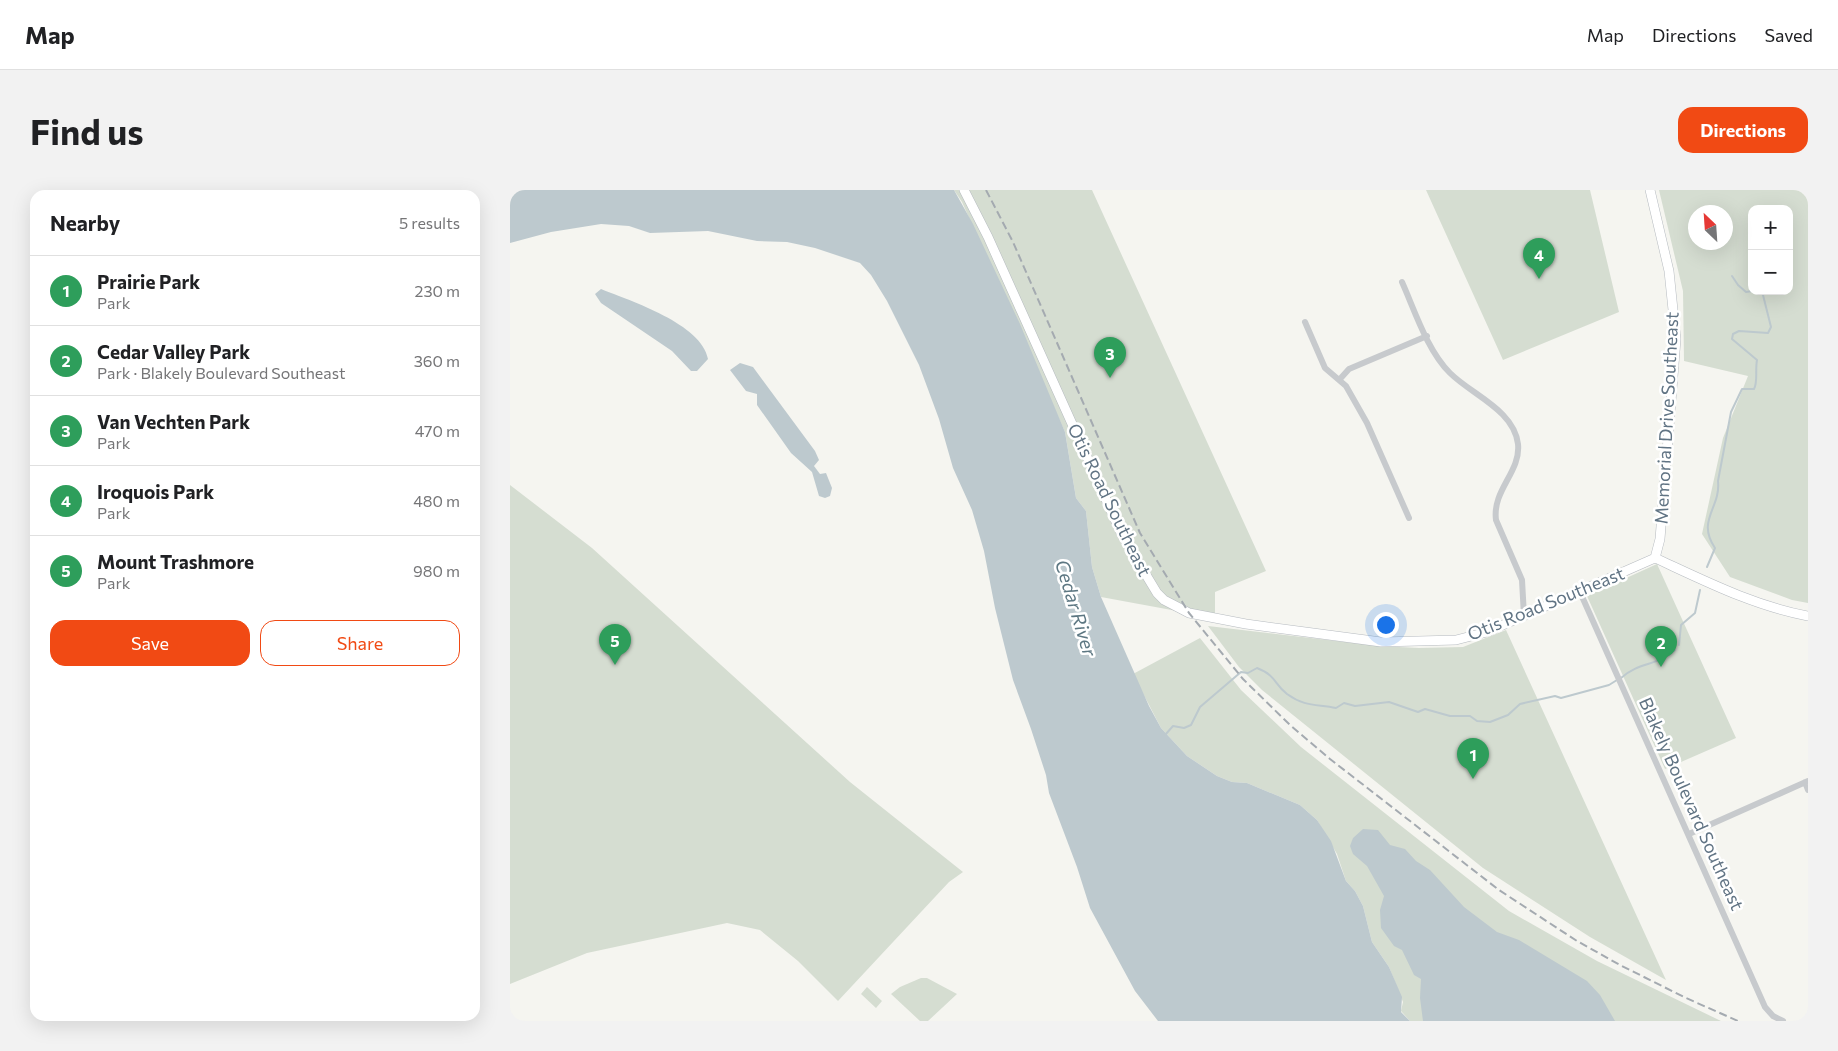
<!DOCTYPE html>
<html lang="en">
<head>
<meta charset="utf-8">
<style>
  body { margin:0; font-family:Commissioner,sans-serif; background:#f2f2f2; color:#202124 }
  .controls { position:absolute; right:15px; top:15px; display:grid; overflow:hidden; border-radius:10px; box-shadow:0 5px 20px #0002 }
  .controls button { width:45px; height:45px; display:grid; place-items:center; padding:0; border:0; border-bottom:1px solid #e0e0e0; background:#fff; color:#202124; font:25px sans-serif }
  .compass { position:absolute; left:1178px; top:15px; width:45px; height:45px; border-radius:50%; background:#fff; box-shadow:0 5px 20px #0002; rotate:335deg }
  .you { position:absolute; left:875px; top:434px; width:18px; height:18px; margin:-12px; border:4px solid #fff; border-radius:50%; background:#1a73e8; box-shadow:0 0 0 8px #1a73e833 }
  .badge { display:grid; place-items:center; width:32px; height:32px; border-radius:50%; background:#f14a14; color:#fff; font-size:16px; font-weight:700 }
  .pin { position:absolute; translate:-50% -41px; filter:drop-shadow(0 1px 2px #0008) }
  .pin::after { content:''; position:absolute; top:26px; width:18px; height:15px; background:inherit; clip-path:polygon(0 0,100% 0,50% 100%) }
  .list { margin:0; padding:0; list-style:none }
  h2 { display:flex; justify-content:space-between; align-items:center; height:65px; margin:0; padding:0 20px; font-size:21px }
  h2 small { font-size:16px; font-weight:400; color:#757577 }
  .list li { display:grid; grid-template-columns:32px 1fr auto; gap:15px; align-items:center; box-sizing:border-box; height:70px; padding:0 20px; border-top:1px solid #e0e0e0 }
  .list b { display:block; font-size:19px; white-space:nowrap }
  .list p { margin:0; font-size:16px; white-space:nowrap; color:#757577 }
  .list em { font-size:16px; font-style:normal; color:#757577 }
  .actions { display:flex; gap:10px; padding:15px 20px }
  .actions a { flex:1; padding:11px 0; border:1px solid #f14a14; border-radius:15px; text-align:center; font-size:18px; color:#f14a14 }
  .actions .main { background:#f14a14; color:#fff }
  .map { position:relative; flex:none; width:1298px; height:831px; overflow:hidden; border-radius:15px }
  header { display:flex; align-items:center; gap:30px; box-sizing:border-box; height:70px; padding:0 25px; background:#fff; border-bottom:1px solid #e0e0e0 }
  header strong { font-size:24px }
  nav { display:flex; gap:28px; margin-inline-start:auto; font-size:18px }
  .intro { display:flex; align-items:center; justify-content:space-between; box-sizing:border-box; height:120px; padding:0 30px }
  h1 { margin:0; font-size:35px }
  .button { padding:12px 22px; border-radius:15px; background:#f14a14; color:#fff; font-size:18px; font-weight:700 }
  main { display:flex; gap:30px; padding:0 30px }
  aside { flex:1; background:#fff; border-radius:15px; box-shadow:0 5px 20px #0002 }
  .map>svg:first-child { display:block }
  .green { fill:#d5ddd1; fill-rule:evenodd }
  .water { fill:#bdc9ce }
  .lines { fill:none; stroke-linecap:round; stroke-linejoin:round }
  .stream { stroke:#bdc9ce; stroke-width:2 }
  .secondary-casing { stroke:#b6bbc0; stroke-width:10 }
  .street { stroke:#c7cacd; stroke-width:6 }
  .secondary { stroke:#fff; stroke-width:9 }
  .rail { stroke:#a4aab0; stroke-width:2; stroke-dasharray:8 4; stroke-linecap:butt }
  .labels { text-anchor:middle; stroke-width:5; stroke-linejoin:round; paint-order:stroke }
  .street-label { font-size:18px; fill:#617484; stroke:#fff }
  .water-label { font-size:19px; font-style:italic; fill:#5d7782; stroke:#fff }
</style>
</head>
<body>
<header>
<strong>Map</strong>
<nav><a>Map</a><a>Directions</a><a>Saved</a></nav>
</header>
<div class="intro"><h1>Find us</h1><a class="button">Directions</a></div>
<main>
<aside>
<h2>Nearby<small>5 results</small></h2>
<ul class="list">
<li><span class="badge" style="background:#2e9e5b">1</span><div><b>Prairie Park</b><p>Park</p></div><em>230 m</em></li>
<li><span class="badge" style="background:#2e9e5b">2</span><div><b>Cedar Valley Park</b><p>Park · Blakely Boulevard Southeast</p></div><em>360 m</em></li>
<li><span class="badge" style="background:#2e9e5b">3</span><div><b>Van Vechten Park</b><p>Park</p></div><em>470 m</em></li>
<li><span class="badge" style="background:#2e9e5b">4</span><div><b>Iroquois Park</b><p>Park</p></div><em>480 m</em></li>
<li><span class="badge" style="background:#2e9e5b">5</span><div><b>Mount Trashmore</b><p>Park</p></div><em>980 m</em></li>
</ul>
<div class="actions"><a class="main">Save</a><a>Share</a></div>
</aside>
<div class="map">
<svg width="1298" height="831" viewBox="0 0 1298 831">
  <rect width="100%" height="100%" fill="#f5f5f0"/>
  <!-- green -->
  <path class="green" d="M 444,0 L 582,0 L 756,381 L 705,402 L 705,428 L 591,407 L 582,377 L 576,321 L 566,308 L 555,242 L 452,12 Z
    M 916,0 L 1080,0 L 1109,122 L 993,170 Z
    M 1149,0 L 1298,0 L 1298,413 L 1282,410 L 1220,387 L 1192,344 L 1213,248 L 1238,186 L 1174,171 L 1173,101 ZM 1242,19 L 1279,19 L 1279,101 L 1242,101 ZM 1186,22 L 1216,22 L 1216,52 L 1186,52 Z
    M 0,295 L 82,358 L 340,592 L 453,682 L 439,692 L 328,811 L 288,771 L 250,740 L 217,733 L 77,763 L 0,794 Z
    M 1147,374 L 1226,548 L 1155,579 L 1077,406 Z
    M 698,436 L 869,456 L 909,458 L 953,457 L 996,440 L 1156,790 L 1080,747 L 973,678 L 752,500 L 729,477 Z
    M 690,448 L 731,500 L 791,557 L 999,721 L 1087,771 L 1211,831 L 900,831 L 891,821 L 893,812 L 879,777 L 862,752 L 853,716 L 845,701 L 836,691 L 827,664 L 807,630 L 790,615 L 737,593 L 722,592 L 707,586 L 677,566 L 651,538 L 623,484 Z
    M 411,788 L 417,788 L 447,804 L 418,831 L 410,831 L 381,804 L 390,797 Z
    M 357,797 L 372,811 L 366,818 L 351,804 Z"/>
  <!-- water -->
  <path class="water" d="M 0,0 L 444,0 L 463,34 L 510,134 L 555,242 L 566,308 L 576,321 L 582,377 L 591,407 L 639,516 L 651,538 L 677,566 L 707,586 L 722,592 L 737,593 L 790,615 L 807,630 L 821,651 L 836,691 L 845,701 L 853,716 L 862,752 L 879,777 L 892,807 L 891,822 L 900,831 L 648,831 L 625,801 L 580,718 L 567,677 L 539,603 L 536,585 L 521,539 L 503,490 L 485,418 L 474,361 L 462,320 L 443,278 L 429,229 L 409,175 L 377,111 L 361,85 L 350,73 L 305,58 L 277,52 L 247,51 L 198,41 L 140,43 L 119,36 L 91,34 L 41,42 L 0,53 Z
    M 91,99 C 121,111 192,134 198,169 L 187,181 L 181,181 L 162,161 L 91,113 L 85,104 Z
    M 230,173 L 243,177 L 305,261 L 309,270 L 304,276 L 310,284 L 316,283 L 322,298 L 320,306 L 315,308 L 309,306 L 302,282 L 281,263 L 247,215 L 247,204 L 236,201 L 220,180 Z
    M 853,639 L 868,640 L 880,655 L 895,659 L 906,671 L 920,680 L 954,717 L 987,742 L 1009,750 L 1077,791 L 1090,805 L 1105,831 L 913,831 L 910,808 L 911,789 L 904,785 L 892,760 L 884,756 L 871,738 L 870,720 L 874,706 L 857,676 L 843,664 L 840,656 L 843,648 Z"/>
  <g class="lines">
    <!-- stream -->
    <path class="stream" d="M 1222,86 L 1228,95 L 1236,102 L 1243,101
      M 1197,377 L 1205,358 C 1186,330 1211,318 1208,291 L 1221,222 L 1232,199 L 1244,199 C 1248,192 1245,180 1247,170 L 1222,149 L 1223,144 L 1229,141 L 1258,143 L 1261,137 L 1252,101
      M 1169,455 L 1171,435 L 1185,423 L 1190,400
      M 1111,488 C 1130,471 1146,477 1165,460
      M 655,545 L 663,536 L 674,538 L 681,535 L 690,517 L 731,482 L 738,483 L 747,478 C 767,486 763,493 777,504 C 795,517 806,514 826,518 L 834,513 L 845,516 L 879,512 L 908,522 L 915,519 L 940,526 L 960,526 L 967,531 L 980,532 L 998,525 L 1010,514 L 1045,506 L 1051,508 L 1099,495 L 1107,490"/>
    <!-- secondary casing -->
    <g class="secondary-casing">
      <path id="secondary" d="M 454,0 L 478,47 L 612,345 L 647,403 L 654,410 L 679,423 L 736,434 L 871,452 L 946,450 L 977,442 L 1145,368 C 1195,391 1244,416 1298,426
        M 1140,0 L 1159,81 L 1166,149 L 1150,349 L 1145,368"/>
    </g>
    <!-- street -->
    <path class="street" d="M 892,92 C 905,121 917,160 940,183 C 962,205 1004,220 1008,254 C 1011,282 982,300 986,330 L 1012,390 L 1014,426
      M 795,132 L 815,178 L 836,196 L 857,233 L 899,328
      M 830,189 L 839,179 L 917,146
      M 1070,402 L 1255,817 L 1263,826 L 1273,831
      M 1295,592 L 1298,600
      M 1179,644 L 1298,591"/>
    <!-- secondary -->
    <use href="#secondary" class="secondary"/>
    <!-- rail -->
    <path class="rail" d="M 476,0 L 503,52 L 630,343 L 679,423 L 733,489 L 780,535 L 820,569 L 989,700 L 1067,751 L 1110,775 L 1176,808 L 1228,831"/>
  </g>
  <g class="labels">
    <!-- street labels -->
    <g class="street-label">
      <text transform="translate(1157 228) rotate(-87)" y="6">Memorial Drive Southeast</text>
      <text transform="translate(599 310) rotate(64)" y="6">Otis Road Southeast</text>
      <text transform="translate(1036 414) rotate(-22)" y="6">Otis Road Southeast</text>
      <text transform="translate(1181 614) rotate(66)" y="6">Blakely Boulevard Southeast</text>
    </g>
    <!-- water labels -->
    <g class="water-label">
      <text transform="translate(566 418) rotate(73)" y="7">Cedar River</text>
    </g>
  </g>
</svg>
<div class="controls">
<button>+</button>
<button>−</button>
</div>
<svg class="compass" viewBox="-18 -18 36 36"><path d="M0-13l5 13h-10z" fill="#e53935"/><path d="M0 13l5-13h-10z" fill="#757577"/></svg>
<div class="you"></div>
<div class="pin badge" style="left:963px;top:589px;background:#2e9e5b">1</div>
<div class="pin badge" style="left:1151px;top:477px;background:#2e9e5b">2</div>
<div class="pin badge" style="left:600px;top:188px;background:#2e9e5b">3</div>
<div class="pin badge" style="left:1029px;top:89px;background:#2e9e5b">4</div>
<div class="pin badge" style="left:105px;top:475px;background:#2e9e5b">5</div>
</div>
</main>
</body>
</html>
